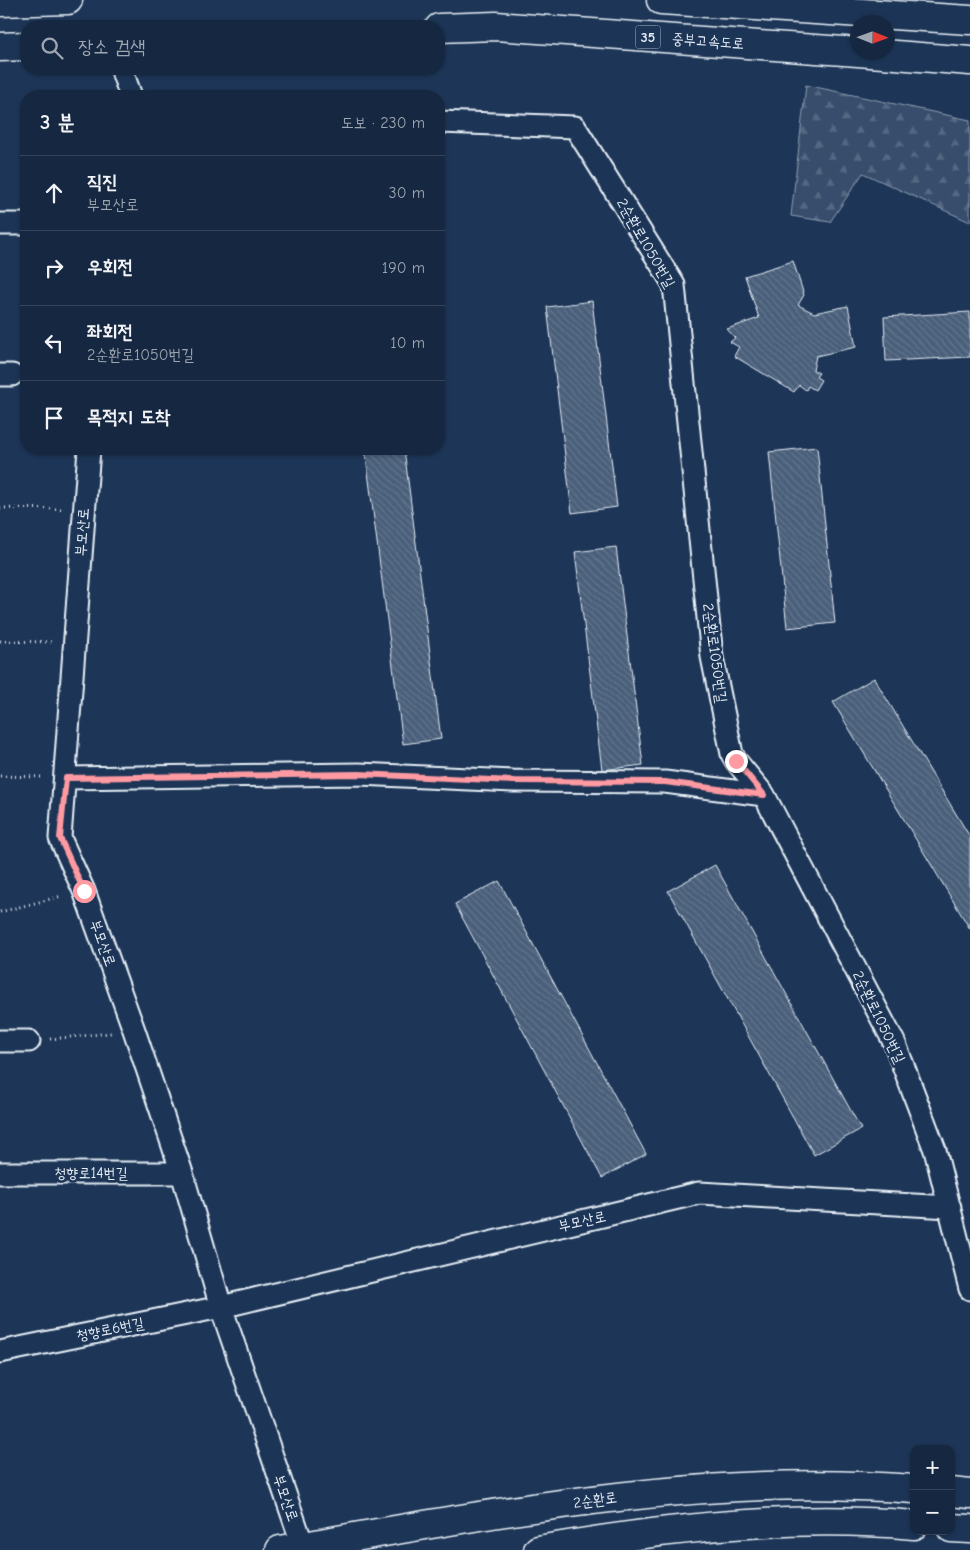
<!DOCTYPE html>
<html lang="ko">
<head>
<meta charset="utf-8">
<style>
  body { margin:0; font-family:"Comic Neue","Poor Story",sans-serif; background:#23344c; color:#f1f3f6 }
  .controls { position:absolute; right:15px; bottom:15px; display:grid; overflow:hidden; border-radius:10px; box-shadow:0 1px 4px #0004 }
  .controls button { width:45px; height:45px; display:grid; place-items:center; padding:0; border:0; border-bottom:1px solid #35445a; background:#162841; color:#f1f3f6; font:25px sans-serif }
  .compass { position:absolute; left:850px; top:15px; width:45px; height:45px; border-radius:50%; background:#162841; box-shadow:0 1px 4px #0004; rotate:91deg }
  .stop { position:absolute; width:15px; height:15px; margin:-11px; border:4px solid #ff9aa2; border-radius:50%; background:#fff }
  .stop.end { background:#ff9aa2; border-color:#fff; box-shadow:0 1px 5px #0008 }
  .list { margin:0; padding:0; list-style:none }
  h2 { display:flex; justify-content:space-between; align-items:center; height:65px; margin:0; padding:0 20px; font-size:21px }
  h2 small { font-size:16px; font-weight:400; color:#9ea6b1 }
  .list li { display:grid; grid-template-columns:32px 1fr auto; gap:15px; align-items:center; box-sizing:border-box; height:75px; padding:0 20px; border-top:1px solid #35445a }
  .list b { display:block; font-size:19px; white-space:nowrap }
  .list p { margin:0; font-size:16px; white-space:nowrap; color:#9ea6b1 }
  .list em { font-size:16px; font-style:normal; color:#9ea6b1 }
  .icon { flex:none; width:28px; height:28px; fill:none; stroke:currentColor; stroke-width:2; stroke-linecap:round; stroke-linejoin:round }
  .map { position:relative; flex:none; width:970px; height:1550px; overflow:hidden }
  .search { position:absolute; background:#162841; box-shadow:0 1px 4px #0004; left:20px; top:20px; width:425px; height:55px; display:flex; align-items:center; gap:12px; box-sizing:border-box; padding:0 18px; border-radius:20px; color:#9ea6b1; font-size:19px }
  .panel { position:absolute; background:#162841; box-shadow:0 1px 4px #0004; left:20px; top:90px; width:425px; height:365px; border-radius:20px }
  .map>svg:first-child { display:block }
  .forest { fill:url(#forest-firs); stroke:#909fb2 }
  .building { fill:url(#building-back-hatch); stroke:#e8f1f8 }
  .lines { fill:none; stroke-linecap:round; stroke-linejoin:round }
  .minor-casing { stroke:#e8f1f8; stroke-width:25 }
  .secondary-casing { stroke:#e8f1f8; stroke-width:31 }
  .motorway-casing { stroke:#e8f1f8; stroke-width:31 }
  .path { stroke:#e8f1f8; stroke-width:3; stroke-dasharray:1 4; stroke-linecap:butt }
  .minor { stroke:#1d3557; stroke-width:21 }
  .secondary { stroke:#1d3557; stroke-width:28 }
  .motorway { stroke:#1d3557; stroke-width:28 }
  .route { stroke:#ff9aa2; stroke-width:6 }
  .labels { text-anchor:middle; stroke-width:5; stroke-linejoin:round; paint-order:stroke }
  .shield { fill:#1d3557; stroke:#abb9c8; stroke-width:1 }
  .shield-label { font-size:14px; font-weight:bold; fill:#e8f1f8 }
  .street-label { font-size:15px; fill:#e8f1f8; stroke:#1d3557 }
</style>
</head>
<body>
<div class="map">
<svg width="970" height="1550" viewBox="0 0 970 1550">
  <defs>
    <pattern id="forest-firs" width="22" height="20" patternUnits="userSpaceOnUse" patternTransform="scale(1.25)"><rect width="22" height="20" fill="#374d6c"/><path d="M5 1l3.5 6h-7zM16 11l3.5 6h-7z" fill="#546782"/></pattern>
    <pattern id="building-back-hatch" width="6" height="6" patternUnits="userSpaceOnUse" patternTransform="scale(1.25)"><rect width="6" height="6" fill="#495e7a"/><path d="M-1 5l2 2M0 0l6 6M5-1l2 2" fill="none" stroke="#63768e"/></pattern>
  </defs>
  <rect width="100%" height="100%" fill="#1d3557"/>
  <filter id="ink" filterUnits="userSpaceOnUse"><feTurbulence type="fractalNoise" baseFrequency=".02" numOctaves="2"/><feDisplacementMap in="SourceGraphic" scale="10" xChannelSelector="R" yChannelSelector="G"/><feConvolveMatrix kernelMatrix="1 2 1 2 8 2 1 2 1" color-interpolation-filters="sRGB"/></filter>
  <g filter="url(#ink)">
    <!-- forest -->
    <path class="forest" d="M 806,85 L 970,120 L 970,222 L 863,173 L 830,222 L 791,216 Z"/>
    <!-- building -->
    <path class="building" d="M 793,261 L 804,295 L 798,305 L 814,313 L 848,306 L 856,347 L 816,356 L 813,370 L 819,373 L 816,377 L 821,380 L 815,390 L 808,386 L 806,390 L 799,385 L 794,392 L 734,356 L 739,347 L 730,342 L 735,338 L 727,329 L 759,318 L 745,276 Z
      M 592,301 L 617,507 L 572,513 L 547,307 Z
      M 970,312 L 970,357 L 886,361 L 884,317 Z
      M 817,447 L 835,623 L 787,628 L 769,452 Z
      M 365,449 L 404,449 L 441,739 L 403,744 Z
      M 616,547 L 643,765 L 602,770 L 575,552 Z
      M 874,678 L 970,837 L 970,929 L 833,702 Z
      M 715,865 L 861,1129 L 814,1155 L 668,891 Z
      M 499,881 L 646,1154 L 602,1178 L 455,904 Z"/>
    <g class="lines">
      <!-- minor casing -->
      <g class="minor-casing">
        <path id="minor" d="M 123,74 L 131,96
          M 439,122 L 575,127 L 674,285 L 712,657 L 732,754 L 736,761 L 764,795 L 895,1044 L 935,1150 L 970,1289
          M 0,224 L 26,224
          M 0,375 L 12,375
          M 89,449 L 60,838 L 84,891 L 134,1030 L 182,1173 L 221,1307 L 303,1546
          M 66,778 L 359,774 L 513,781 L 665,782 L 764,795
          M 0,1041 L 29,1041
          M 0,1173 L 182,1173
          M 0,1352 L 221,1307 L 699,1193 L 950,1207"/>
      </g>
      <!-- secondary casing -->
      <g class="secondary-casing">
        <path id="secondary" d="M 951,1492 L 970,1494
          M 951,1528 L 970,1529
          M 280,1550 C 489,1514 701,1472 914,1489
          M 538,1550 C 661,1529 789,1514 914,1525"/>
      </g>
      <!-- motorway casing -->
      <g class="motorway-casing">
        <path id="motorway" d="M 661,0 L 970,20
          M 0,2 L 68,0
          M 439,28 L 496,26 L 858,52
          M 0,47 L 26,46
          M 858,52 L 970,61"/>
      </g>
      <!-- path -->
      <path class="path" d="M 0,508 L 62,509
        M 0,641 L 52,642
        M 0,776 L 42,777
        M 0,912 L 62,896
        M 50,1039 L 111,1033"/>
      <!-- minor -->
      <use href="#minor" class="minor"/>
      <!-- secondary -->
      <use href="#secondary" class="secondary"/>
      <!-- motorway -->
      <use href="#motorway" class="motorway"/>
    </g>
  </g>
  <g class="lines" filter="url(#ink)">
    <!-- route -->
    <path class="route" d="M 84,891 L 60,838 L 66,778 L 359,774 L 514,781 L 665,782 L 764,795 L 736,761"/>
  </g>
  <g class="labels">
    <!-- shield labels -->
    <rect class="shield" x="635.5" y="25.5" width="25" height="23" rx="4"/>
    <g class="shield-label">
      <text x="648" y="42">35</text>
    </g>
    <!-- street labels -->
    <g class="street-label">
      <text transform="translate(708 41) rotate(4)" y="5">중부고속도로</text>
      <text transform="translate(646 243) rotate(60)" y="5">2순환로1050번길</text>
      <text transform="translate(82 532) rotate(-86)" y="5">부모산로</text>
      <text transform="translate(715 653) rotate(82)" y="5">2순환로1050번길</text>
      <text transform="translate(103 943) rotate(70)" y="5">부모산로</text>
      <text transform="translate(879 1017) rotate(64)" y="5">2순환로1050번길</text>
      <text x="91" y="1178">청향로14번길</text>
      <text transform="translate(582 1221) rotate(-13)" y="5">부모산로</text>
      <text transform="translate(110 1329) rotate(-11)" y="5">청향로6번길</text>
      <text transform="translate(286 1498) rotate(71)" y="5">부모산로</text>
      <text transform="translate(595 1500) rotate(-8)" y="5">2순환로</text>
    </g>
  </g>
</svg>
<div class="controls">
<button>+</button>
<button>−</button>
</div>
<svg class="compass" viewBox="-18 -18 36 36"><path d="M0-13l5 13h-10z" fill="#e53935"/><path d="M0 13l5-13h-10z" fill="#9ea6b1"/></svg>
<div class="stop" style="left:84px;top:891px"></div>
<div class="stop end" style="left:736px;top:761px"></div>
<div class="search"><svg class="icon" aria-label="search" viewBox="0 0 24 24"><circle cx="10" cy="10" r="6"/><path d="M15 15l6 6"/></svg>장소 검색</div>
<section class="panel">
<h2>3 분<small>도보 · 230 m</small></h2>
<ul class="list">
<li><svg class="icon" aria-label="ahead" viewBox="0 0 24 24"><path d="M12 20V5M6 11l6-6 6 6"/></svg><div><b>직진</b><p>부모산로</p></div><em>30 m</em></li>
<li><svg class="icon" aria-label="right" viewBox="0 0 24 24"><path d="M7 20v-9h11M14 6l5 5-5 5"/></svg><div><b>우회전</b></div><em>190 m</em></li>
<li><svg class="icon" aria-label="left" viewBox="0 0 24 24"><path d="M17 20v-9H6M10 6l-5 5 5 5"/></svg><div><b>좌회전</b><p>2순환로1050번길</p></div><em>10 m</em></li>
<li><svg class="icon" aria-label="arrive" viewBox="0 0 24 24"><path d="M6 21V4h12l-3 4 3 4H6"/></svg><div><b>목적지 도착</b></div></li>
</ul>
</section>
</div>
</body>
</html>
